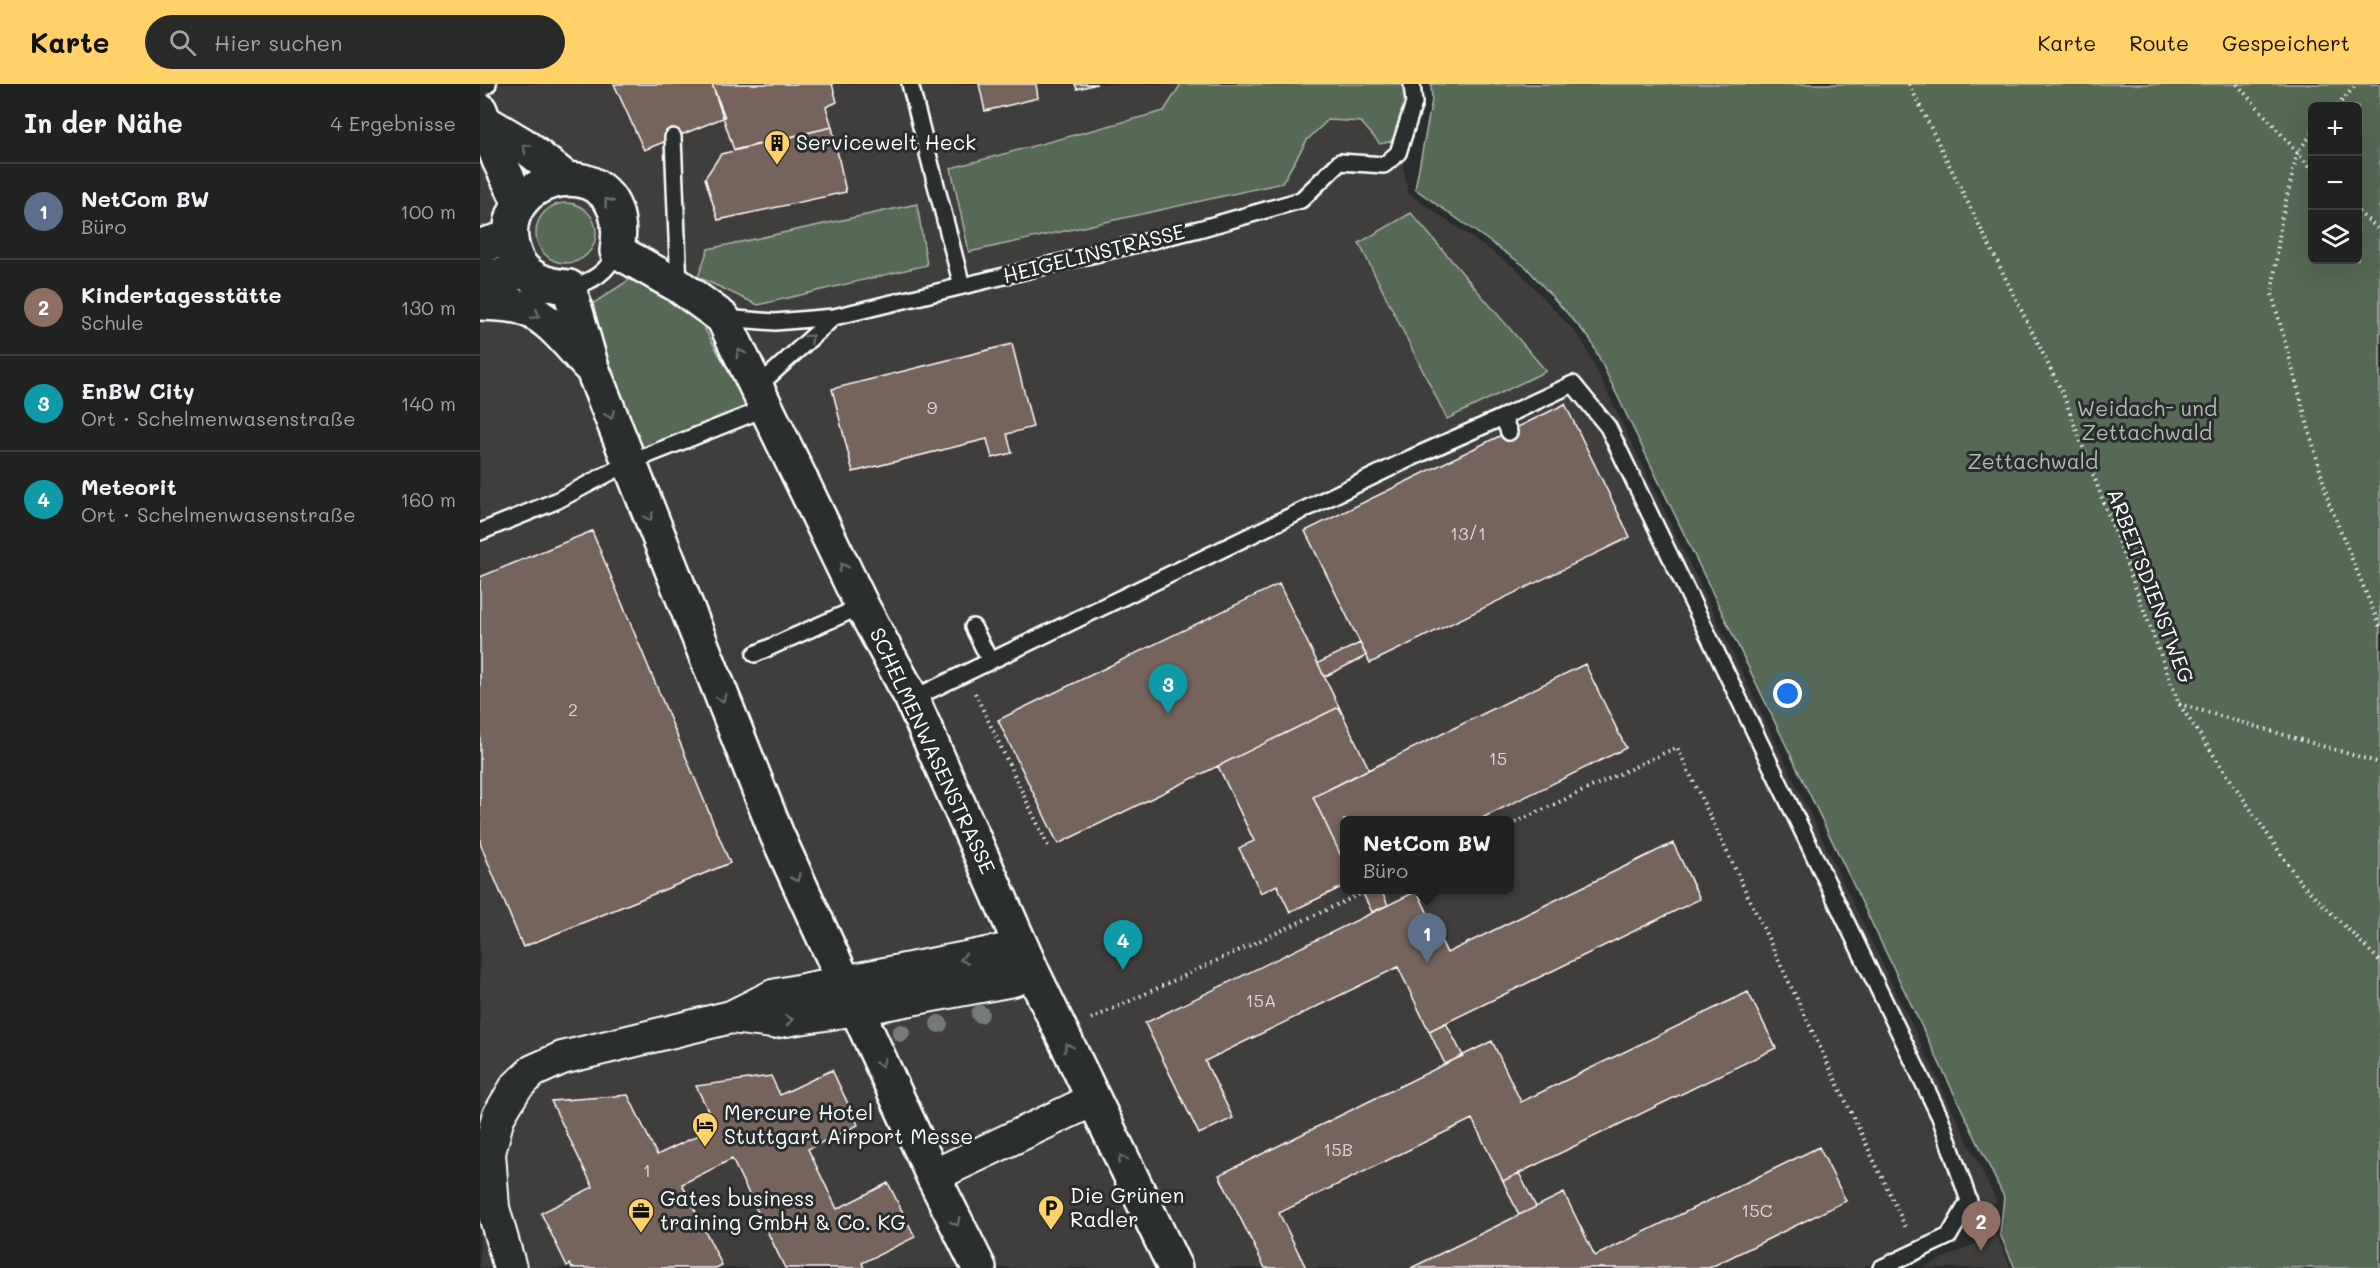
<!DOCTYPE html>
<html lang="de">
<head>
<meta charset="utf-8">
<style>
  body { margin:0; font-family:Mali,sans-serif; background:#282a2a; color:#f1f3f6 }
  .controls { position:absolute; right:18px; top:18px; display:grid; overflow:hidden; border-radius:9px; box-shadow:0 6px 24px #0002 }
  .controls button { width:54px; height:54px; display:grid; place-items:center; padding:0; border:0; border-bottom:2px solid #3d3f40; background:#202222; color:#f1f3f6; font:30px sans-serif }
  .you { position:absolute; left:1308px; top:610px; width:21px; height:21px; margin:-15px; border:4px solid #fff; border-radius:50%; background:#1a73e8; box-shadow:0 0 0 9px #1a73e833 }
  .badge { display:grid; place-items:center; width:39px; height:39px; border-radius:50%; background:#ffd166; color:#fff; font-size:20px; font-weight:700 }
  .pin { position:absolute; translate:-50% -50px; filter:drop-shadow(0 2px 3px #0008) }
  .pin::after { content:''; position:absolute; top:32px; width:21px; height:18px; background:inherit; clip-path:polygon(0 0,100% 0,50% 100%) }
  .popup { position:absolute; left:860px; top:732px; width:174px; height:78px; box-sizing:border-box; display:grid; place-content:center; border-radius:9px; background:#202222; filter:drop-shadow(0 2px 4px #0005); font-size:20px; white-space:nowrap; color:#a2a4a5 }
  .popup b { font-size:22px; color:#f1f3f6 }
  .popup::after { content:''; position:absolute; left:50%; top:100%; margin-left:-12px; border:12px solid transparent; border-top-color:#202222 }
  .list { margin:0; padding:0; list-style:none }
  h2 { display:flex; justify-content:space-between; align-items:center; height:78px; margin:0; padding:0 24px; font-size:26px }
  h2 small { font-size:20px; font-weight:400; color:#a2a4a5 }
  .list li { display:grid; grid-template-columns:39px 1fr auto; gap:18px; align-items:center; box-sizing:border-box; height:96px; padding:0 24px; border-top:2px solid #3d3f40 }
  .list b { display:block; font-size:22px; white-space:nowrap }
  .list p { margin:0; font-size:20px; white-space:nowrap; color:#a2a4a5 }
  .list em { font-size:20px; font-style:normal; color:#a2a4a5 }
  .icon { flex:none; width:33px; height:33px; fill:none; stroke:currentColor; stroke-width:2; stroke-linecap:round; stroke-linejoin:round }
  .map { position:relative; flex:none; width:1900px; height:1184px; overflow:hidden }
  header { display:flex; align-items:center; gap:36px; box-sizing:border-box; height:84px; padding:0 30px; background:#ffd166; color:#111 }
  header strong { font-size:28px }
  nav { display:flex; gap:33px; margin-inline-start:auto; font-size:21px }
  .search { width:420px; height:54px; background:#282a2a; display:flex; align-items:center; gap:15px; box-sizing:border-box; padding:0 21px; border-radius:33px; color:#a2a4a5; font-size:22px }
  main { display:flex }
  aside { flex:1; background:#202222 }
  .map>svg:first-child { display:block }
  .built { fill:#403d3c; fill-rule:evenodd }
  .green { fill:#556954; stroke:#aab4aa; stroke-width:1.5; fill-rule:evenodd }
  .building { fill:#74635b; stroke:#fff; stroke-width:1.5 }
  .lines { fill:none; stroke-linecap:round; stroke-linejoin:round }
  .service-casing { stroke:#fff; stroke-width:20 }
  .minor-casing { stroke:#fff; stroke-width:36 }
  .tertiary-casing { stroke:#fff; stroke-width:38 }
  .path { stroke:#fff; stroke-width:4; stroke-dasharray:1.5 4.5; stroke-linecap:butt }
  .service { stroke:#2a2d2e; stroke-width:15 }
  .minor { stroke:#2a2d2e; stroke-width:32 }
  .tertiary { stroke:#2a2d2e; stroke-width:33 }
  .tree { fill:#757c77 }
  .oneway { stroke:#6a6c6d }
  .labels { text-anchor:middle; stroke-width:6; stroke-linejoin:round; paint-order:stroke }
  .number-label { font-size:18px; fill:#dcd8d6 }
  .poi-label { font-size:21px; fill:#fff; stroke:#2a2d2e; text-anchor:start }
  .street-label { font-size:21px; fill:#fff; stroke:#2a2d2e }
  .park-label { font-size:21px; fill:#b2bcb2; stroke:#2a2d2e }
</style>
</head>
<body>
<header>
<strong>Karte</strong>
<div class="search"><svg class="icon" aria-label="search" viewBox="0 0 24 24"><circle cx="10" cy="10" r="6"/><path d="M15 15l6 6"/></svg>Hier suchen</div>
<nav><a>Karte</a><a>Route</a><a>Gespeichert</a></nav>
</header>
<main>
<aside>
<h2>In der Nähe<small>4 Ergebnisse</small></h2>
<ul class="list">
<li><span class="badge" style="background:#5c6f8a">1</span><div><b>NetCom BW</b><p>Büro</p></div><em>100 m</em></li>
<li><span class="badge" style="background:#8d6e63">2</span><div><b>Kindertagesstätte</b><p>Schule</p></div><em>130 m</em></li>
<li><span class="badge" style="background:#0f9aa8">3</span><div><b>EnBW City</b><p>Ort · Schelmenwasenstraße</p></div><em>140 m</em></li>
<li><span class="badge" style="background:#0f9aa8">4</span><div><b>Meteorit</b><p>Ort · Schelmenwasenstraße</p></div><em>160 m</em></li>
</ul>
</aside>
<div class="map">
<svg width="1900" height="1184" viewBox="0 0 1900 1184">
  <rect width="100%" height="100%" fill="#2a2d2e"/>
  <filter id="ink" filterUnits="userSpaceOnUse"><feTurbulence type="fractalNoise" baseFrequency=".0167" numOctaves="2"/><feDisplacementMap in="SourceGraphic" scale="12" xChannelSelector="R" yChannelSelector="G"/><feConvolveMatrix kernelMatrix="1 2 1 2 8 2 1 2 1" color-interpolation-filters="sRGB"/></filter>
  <g filter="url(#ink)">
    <!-- built -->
    <path class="built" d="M 0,0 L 909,0 L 928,109 L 1038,186 L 1102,256 L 1517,1118 L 1382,1184 L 0,1184 ZM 864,736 L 1030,736 L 1030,806 L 864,806 Z
      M 1516,1150 L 1531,1184 L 1443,1184 L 1515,1150 Z"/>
    <!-- green -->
    <path class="green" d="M 701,0 L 924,0 C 927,25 925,35 912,57 L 900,60 L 881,38 L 848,36 L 827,56 L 802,99 L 489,168 L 471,84 L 684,27 Z
      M 951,0 L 1900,0 L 1900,1184 L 1535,1184 L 1520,1150 L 1524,1113 L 1110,255 L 1046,183 L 935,105 L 952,16 ZM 1832,22 L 1878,22 L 1878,176 L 1832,176 Z
      M56 149a30 30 0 1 1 60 0a30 30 0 1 1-60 0Z
      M 437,120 L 447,181 L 278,221 L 218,193 L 228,165 Z
      M 931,129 L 1066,287 L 967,335 L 879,159 Z
      M 152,194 L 218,233 L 268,322 L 157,366 L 106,224 Z"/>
    <!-- building -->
    <path class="building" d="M 134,0 L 232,0 L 245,33 L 164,66 Z
      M 232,0 L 352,0 L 357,18 L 346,23 L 352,43 L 254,66 Z
      M 499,0 L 556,0 L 558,14 L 505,27 Z
      M 595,0 L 617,0 L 597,5 Z
      M 352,43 L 366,108 L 238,136 L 225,94 L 241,70 Z
      M 532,260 L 553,343 L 527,350 L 532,369 L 512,374 L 507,355 L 373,388 L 352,305 Z
      M 1085,320 L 1150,453 L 890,579 L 825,447 Z
      M 112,447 L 250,779 L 43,863 L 0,759 L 0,493 Z
      M 799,500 L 859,623 L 578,760 L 518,636 Z
      M 880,559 L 886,572 L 844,593 L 838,579 Z
      M 1105,580 L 1146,664 L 998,736 L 864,736 L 864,778 L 833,713 Z
      M 859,623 L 889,685 L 833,713 L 864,778 L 864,802 L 810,828 L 797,801 L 781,809 L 759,764 L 774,757 L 738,682 Z
      M 1193,759 L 1220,815 L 949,947 L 918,883 L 725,977 L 753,1034 L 719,1050 L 665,939 L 937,807 L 967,869 Z
      M 881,806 L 901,806 L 908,821 L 892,828 Z
      M 1268,908 L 1296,964 L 1023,1097 L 992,1035 L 799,1129 L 826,1184 L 785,1184 L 739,1091 L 1012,957 L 1041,1018 Z
      M 966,939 L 983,972 L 965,980 L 949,947 Z
      M 352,986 L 378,1041 L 328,1065 L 357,1125 L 408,1099 L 435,1153 L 382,1179 L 384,1184 L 305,1184 L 252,1075 L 202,1100 L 242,1181 L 236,1184 L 92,1184 L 90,1180 L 87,1182 L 61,1129 L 113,1103 L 71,1017 L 148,1011 L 177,1071 L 236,1043 L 216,1002 L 291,992 L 300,1011 Z
      M 1339,1063 L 1366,1117 L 1229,1184 L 931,1184 L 1084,1109 L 1115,1172 Z
      M 1039,1089 L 1056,1123 L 1039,1131 L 1023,1097 Z"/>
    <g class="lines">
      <!-- service casing -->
      <g class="service-casing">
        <path id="service" d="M 430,0 L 482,202
          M 0,7 L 8,0
          M 193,53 L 199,202
          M 89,203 C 111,199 128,188 137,167
          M 244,234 L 295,238 L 354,233 L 719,145 L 821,116 L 860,78 L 904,81 L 918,69 L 934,19 L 932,0
          M 276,304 L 354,233
          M 1023,333 L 1093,300 L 1128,343 L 1460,1033 L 1489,1117 L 1469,1152 L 1401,1184
          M 0,448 L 76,417 L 148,379 L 286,324
          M 493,543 L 510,577
          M 275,570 L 382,522
          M 432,615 L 931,374 L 1023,333 L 1029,348"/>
      </g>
      <!-- minor casing -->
      <g class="minor-casing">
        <path id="minor" d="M 251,933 L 293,938 L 377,925 L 533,896 L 553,889
          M 453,1092 L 613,1016
          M 30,1184 L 13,1124 L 9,1069 L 18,1033 L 36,1003 L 53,987 L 82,974 L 251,933 L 293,912 L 542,863"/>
      </g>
      <!-- tertiary casing -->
      <g class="tertiary-casing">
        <path id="tertiary" d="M 0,26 L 19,76 L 39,117
          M 5,38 L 42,60 L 85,94
          M 0,162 L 29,154
          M 0,194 L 46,188
          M 0,219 C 15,220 32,219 46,225 C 71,235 90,262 108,281
          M 499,1184 L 453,1092 L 297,751 L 112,284 L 89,203 C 67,202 46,195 36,174 C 0,86 156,56 137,167 L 199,202 L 243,234 L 382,522 L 432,615 L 553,889 L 695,1184"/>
      </g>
      <!-- path -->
      <path class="path" d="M 1429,0 L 1583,310 L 1699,620 L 1820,798 L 1900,877
        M 1757,0 L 1832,85
        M 1857,22 L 1877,0
        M 1832,50 L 1818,67 L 1801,137 L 1792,210 L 1849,419 L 1900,543
        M 1878,128 L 1900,146
        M 495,609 L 569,764
        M 1699,620 L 1900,679
        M 1030,741 L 1197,663 L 1427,1146
        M 611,935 L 889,806"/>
      <!-- service -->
      <use href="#service" class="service"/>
      <!-- minor -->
      <use href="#minor" class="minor"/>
      <!-- tertiary -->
      <use href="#tertiary" class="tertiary"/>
    </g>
    <!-- trees -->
    <g class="tree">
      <circle cx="500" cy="930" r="9"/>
      <circle cx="459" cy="940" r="9"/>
      <circle cx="421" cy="949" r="9"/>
    </g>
    <!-- one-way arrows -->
    <defs><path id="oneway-chevron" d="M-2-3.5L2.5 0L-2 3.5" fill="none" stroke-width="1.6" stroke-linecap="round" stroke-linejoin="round" transform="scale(1.5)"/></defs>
    <g class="oneway">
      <use href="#oneway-chevron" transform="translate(46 64) rotate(-144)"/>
      <use href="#oneway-chevron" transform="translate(128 118) rotate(-126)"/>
      <use href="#oneway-chevron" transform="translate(56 231) rotate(32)"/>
      <use href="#oneway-chevron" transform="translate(330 254) rotate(-42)"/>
      <use href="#oneway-chevron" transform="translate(260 269) rotate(-116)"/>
      <use href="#oneway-chevron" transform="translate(130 331) rotate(69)"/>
      <use href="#oneway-chevron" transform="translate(169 433) rotate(68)"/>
      <use href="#oneway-chevron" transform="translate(363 483) rotate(-116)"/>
      <use href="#oneway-chevron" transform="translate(242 614) rotate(68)"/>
      <use href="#oneway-chevron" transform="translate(316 794) rotate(66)"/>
      <use href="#oneway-chevron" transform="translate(484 875) rotate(169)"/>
      <use href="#oneway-chevron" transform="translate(309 936) rotate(-9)"/>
      <use href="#oneway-chevron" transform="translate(588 963) rotate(-115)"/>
      <use href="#oneway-chevron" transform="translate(401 979) rotate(66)"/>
      <use href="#oneway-chevron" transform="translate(642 1075) rotate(-116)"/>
      <use href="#oneway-chevron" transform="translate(476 1138) rotate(63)"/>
    </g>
  </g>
  <!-- icons -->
  <defs>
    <g id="building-pin" transform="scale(1.35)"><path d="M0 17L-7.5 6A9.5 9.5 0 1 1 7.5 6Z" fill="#ffd166" stroke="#2a2d2e"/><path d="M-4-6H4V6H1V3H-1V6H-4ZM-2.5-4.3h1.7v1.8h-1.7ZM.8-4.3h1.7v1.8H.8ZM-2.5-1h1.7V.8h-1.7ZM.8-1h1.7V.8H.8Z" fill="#111"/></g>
    <g id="hotel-pin" transform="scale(1.35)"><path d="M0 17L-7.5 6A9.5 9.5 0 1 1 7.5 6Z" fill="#ffd166" stroke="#2a2d2e"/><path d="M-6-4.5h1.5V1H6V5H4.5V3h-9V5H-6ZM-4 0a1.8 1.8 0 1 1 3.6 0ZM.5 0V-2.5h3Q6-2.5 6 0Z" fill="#111"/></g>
    <g id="parking-pin" transform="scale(1.35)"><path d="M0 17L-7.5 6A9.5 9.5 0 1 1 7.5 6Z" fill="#ffd166" stroke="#2a2d2e"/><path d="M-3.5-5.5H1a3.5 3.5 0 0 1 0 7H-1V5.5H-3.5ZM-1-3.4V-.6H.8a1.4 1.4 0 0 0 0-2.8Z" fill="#111"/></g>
    <g id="office-pin" transform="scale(1.35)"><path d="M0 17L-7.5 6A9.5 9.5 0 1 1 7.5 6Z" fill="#ffd166" stroke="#2a2d2e"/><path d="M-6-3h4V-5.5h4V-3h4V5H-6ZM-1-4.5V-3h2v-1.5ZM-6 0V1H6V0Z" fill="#111"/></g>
  </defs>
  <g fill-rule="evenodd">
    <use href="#building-pin" x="297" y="59"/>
    <use href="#hotel-pin" x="225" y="1041"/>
    <use href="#parking-pin" x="571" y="1124"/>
    <use href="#office-pin" x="161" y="1127"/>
  </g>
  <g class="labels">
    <!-- number labels -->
    <g class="number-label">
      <text x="452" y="330">9</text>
      <text x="988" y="456">13/1</text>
      <text x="93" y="632">2</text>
      <text x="1018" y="681">15</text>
      <text x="781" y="923">15A</text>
      <text x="858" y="1072">15B</text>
      <text x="167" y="1093">1</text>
      <text x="1277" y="1133">15C</text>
    </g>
    <!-- poi labels -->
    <g class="poi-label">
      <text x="316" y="66">Servicewelt Heck</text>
      <text x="244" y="1036">Mercure Hotel<tspan x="244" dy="24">Stuttgart Airport Messe</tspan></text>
      <text x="590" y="1119">Die Grünen<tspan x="590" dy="24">Radler</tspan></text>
      <text x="180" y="1122">Gates business<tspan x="180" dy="24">training GmbH &amp; Co. KG</tspan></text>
    </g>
    <!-- street labels -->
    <g class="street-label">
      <text transform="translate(614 170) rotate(-14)" y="7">HEIGELINSTRASSE</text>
      <text transform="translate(1670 502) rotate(69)" y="7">ARBEITSDIENSTWEG</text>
      <text transform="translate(452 667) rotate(65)" y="7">SCHELMENWASENSTRASSE</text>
    </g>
    <!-- park labels -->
    <g class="park-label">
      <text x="1667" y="332">Weidach- und<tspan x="1667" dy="24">Zettachwald</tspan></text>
      <text x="1553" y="385">Zettachwald</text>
    </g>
  </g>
</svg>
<div class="controls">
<button>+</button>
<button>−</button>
<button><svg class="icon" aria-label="layers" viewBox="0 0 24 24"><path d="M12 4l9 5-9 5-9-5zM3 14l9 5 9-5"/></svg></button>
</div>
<div class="you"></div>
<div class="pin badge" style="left:947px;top:879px;background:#5c6f8a">1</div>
<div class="popup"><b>NetCom BW</b>Büro</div>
<div class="pin badge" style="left:1501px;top:1167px;background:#8d6e63">2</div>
<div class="pin badge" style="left:688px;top:630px;background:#0f9aa8">3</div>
<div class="pin badge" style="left:643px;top:886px;background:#0f9aa8">4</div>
</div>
</main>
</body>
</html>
